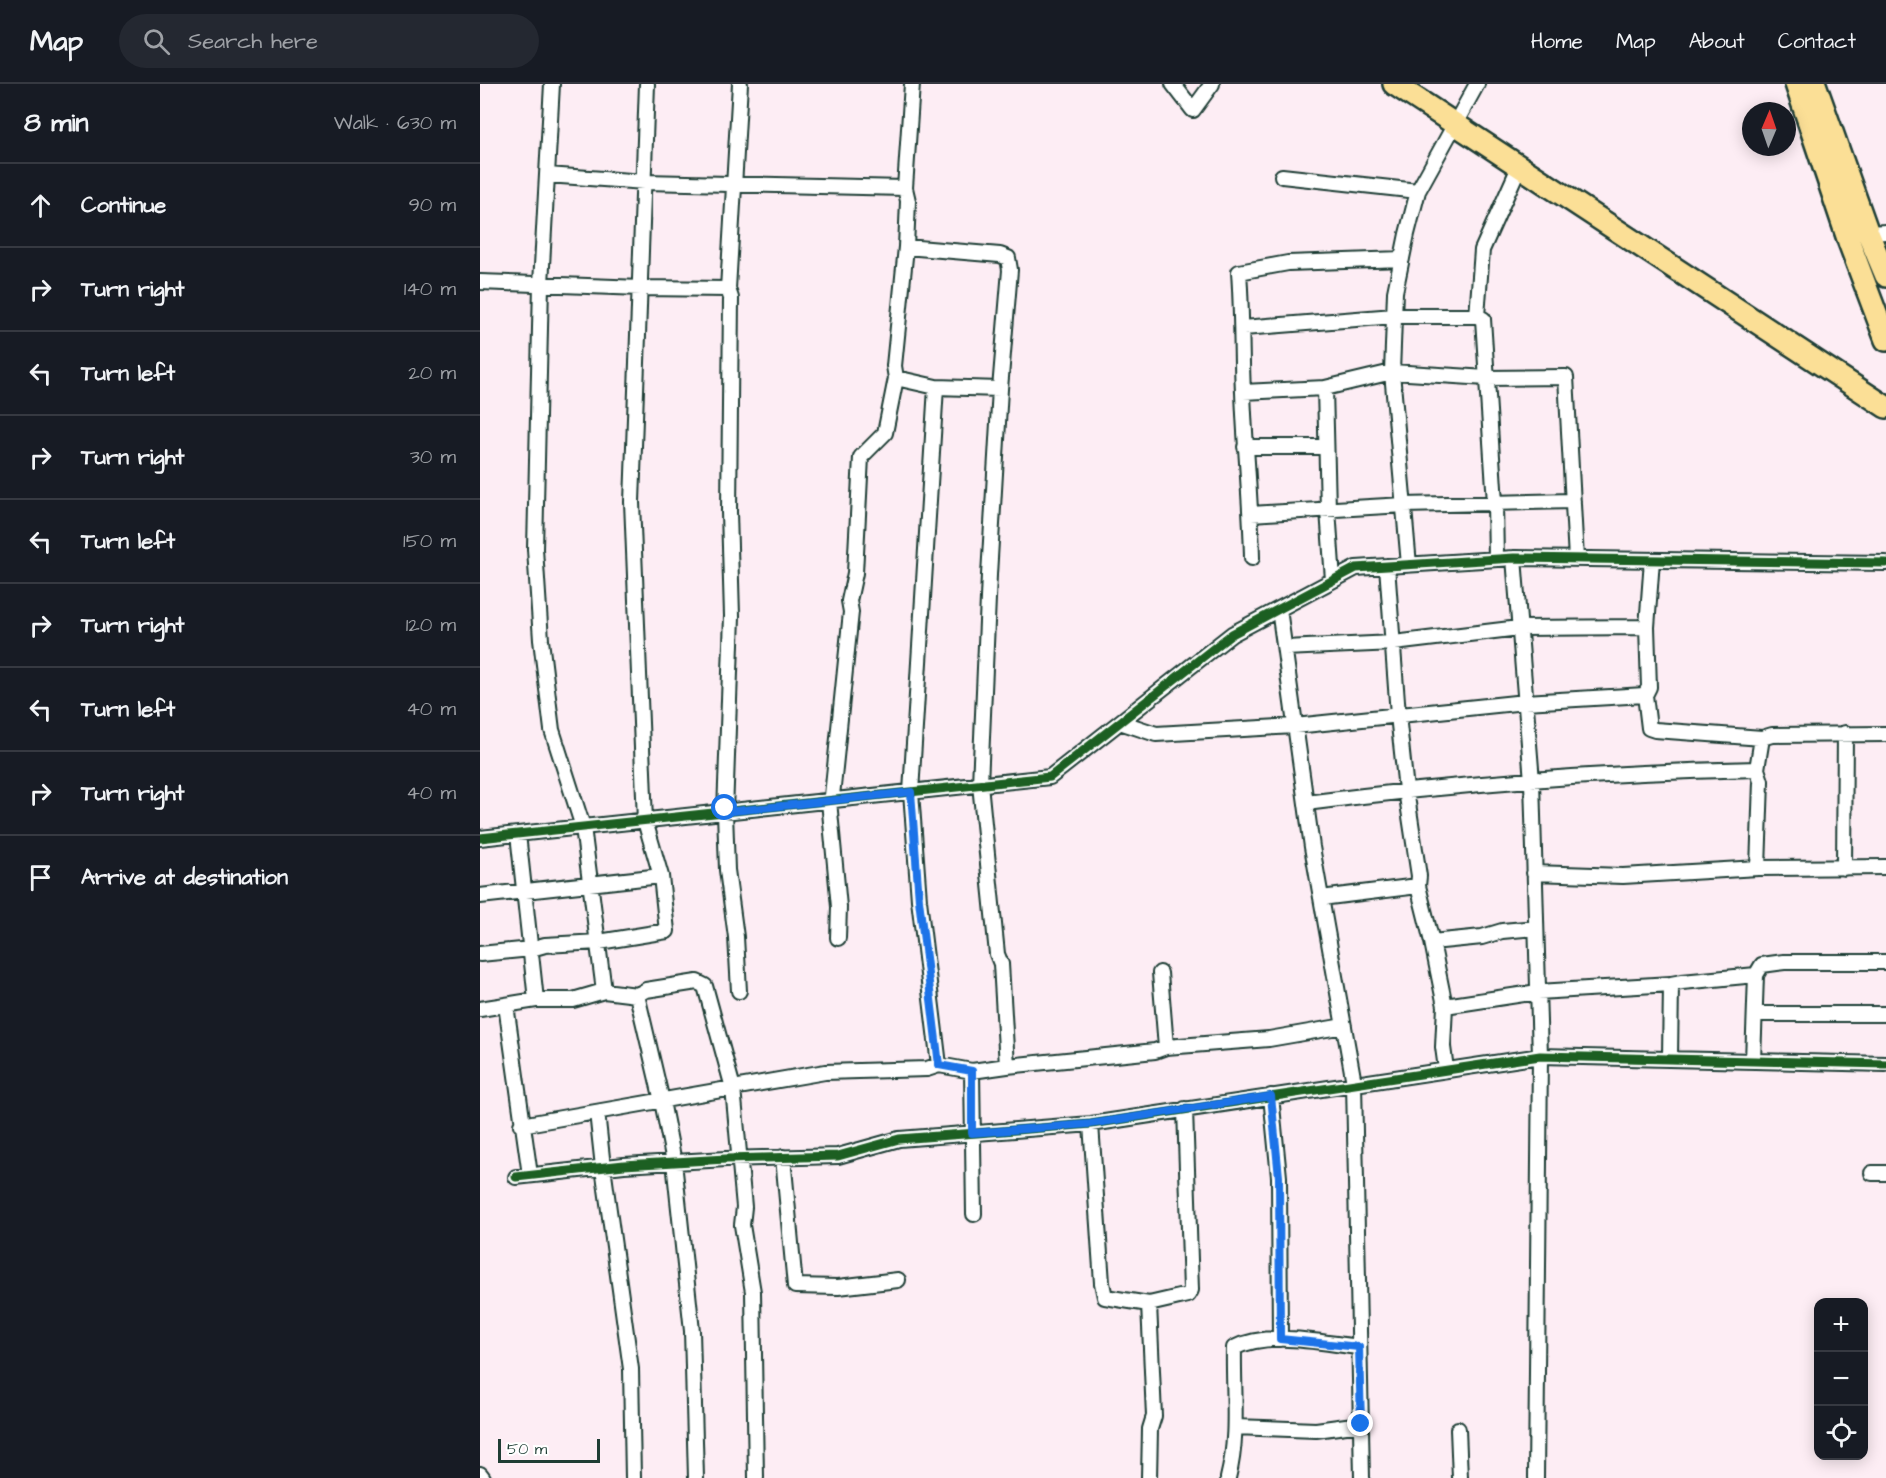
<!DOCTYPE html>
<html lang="en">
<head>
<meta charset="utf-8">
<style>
  body { margin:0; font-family:"Architects Daughter",sans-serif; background:#242831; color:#f1f3f6 }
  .controls { position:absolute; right:18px; bottom:18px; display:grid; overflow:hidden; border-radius:12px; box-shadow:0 3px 15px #0003 }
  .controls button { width:54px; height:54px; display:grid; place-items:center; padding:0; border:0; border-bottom:2px solid #363941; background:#171b24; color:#f1f3f6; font:30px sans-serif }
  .compass { position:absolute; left:1262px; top:18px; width:54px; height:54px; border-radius:50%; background:#171b24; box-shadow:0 3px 15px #0003; rotate:2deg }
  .scale { position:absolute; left:18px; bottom:15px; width:102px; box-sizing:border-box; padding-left:6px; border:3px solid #1f3d34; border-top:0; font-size:16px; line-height:21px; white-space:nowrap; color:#1f3d34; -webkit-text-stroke:4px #fff; paint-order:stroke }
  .stop { position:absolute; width:18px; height:18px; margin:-14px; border:4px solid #1a73e8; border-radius:50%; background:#fff }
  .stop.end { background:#1a73e8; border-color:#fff; box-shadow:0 2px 6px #0008 }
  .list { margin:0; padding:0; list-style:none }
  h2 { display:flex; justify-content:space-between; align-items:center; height:78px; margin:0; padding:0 24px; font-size:26px }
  h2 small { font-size:20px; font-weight:400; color:#9ea1a6 }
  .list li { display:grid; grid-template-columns:39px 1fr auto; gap:18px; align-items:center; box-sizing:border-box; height:84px; padding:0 24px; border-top:2px solid #363941 }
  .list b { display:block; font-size:22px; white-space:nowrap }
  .list em { font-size:20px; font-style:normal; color:#9ea1a6 }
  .icon { flex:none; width:33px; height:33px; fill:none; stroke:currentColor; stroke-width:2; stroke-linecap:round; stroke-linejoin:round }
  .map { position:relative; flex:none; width:1406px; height:1394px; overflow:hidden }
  header { display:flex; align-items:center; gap:36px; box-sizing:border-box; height:84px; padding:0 30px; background:#171b24; border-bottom:2px solid #363941 }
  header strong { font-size:28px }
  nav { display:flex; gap:33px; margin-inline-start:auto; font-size:21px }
  .search { width:420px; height:54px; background:#242831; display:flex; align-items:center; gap:15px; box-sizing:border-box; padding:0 21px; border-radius:33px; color:#9ea1a6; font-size:22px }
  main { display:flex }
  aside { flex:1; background:#171b24 }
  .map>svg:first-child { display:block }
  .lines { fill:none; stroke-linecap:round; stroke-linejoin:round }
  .minor-casing { stroke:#1f3d34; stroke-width:18 }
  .primary-casing { stroke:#1f3d34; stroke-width:26 }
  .minor { stroke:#fff; stroke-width:14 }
  .primary { stroke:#fbdf96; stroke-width:21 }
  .cycleway-casing { stroke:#fff; stroke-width:13 }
  .cycleway { stroke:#1b5e20; stroke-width:9 }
  .route { stroke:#1a73e8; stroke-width:8 }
</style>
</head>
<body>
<header>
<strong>Map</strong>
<div class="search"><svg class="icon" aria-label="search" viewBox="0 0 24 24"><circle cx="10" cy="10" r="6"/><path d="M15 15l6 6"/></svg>Search here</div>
<nav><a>Home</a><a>Map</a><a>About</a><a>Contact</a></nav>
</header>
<main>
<aside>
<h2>8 min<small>Walk · 630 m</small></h2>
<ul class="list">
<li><svg class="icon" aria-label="ahead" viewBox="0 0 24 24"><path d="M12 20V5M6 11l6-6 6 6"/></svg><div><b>Continue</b></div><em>90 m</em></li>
<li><svg class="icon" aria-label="right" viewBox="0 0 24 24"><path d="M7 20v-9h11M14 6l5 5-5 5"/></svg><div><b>Turn right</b></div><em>140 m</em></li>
<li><svg class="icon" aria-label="left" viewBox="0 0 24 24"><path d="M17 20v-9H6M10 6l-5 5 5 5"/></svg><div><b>Turn left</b></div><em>20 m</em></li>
<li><svg class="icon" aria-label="right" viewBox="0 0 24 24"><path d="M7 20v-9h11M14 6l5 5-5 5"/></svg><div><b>Turn right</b></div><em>30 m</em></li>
<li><svg class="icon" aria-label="left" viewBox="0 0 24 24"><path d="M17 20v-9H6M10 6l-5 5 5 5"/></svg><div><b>Turn left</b></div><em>150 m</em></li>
<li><svg class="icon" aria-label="right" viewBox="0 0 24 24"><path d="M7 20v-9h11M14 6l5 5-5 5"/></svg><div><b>Turn right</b></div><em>120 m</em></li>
<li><svg class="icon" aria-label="left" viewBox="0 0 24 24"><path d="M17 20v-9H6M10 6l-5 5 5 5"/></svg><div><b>Turn left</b></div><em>40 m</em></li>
<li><svg class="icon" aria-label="right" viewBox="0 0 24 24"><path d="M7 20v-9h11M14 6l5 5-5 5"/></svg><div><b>Turn right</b></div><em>40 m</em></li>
<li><svg class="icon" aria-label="arrive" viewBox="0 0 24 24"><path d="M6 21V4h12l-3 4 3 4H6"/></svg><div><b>Arrive at destination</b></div></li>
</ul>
</aside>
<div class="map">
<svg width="1406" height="1394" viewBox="0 0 1406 1394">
  <rect width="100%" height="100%" fill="#fdedf4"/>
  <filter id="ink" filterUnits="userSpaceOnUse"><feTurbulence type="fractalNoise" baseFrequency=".0167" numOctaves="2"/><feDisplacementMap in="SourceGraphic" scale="12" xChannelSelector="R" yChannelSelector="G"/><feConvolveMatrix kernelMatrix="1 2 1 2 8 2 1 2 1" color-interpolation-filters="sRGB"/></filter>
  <g filter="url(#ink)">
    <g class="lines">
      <!-- minor casing -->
      <g class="minor-casing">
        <path id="minor" d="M 72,0 L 61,200 L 55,465 L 61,556 L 72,646 L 103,743 L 124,907
          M 693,0 L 713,26 L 732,0
          M 67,91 L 165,98 L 425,104
          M 802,92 L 938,107
          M 1388,149 L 1406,148
          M 426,163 L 520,171 L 528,174 L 530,186 L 520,305 L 509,491 L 500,700 L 517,870 L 521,880 L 527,982
          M 0,198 L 161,204 L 248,205
          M 997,232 L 1002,166 L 1039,83
          M 763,244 L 914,232 L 997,232 L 1003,235 L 1015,419 L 1016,475
          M 416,294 L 456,303 L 520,305
          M 456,303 L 431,708 L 439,816 L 459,981
          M 845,304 L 848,426 L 853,496
          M 763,308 C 761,268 762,228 759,188 L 808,179 L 922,175
          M 765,363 L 846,363
          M 771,430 L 924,421 L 1093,417
          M 772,474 C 771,419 765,364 763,308 L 845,304 L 912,288 L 1007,294 L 1086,293 L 1096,475
          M 1034,474 L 1052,697 L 1060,972 L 1056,1394
          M 1172,476 L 1167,543 L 1169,603 L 1165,611 L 1169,644 L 1175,646 L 1282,654 L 1292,651 L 1406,650
          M 929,481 L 912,288 L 915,208 L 927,150 L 938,107 L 997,0
          M 907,482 L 918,631 L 926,706 L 939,792 L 938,802 L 952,858 L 965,922 L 963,963 L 966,985
          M 799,525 L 832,763 L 874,999 L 882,1394
          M 805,564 L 914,559 L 1039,544 L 1167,543
          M 640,638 L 676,650 L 815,642 L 1045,618 L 1165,611
          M 826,719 C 975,700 1127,688 1277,685
          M 38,750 L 56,916
          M 0,754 L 570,693 L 752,550 L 876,484 L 1034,474 L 1406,479
          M 1278,784 L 1281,697 L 1277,685 L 1282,654
          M 1364,784 L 1365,649
          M 1054,789 L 1143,792 L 1278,784 L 1406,783
          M 0,812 L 181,792
          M 841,814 L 938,802
          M 358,854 L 359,823 L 349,717 L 352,712 L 371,528 L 369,517 L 375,489 L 381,373 L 405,349 L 416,294 L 414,282 L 426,163 L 428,117 L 425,104 L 432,0
          M 952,858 L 1002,853 L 1022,847 L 1056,844
          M 0,870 L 51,865 L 65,861 L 119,858 L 187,847 L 181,792 L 165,737 L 152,418 L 167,0
          M 680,889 L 686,963
          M 259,907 L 256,853 L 247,786 L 245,728 L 252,532 L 249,428 L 251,214 L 248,205 L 260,0
          M 157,911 L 182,1017 L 194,1078 L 212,1247 L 216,1394
          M 26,921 L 50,1091
          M 965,922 L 1058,908 L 1191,900 L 1202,898 L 1276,891
          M 0,925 L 56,916 L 93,916 L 124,907 L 157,911 L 166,906 L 217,898 L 225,902 L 253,1004 L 264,1123 L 262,1141 L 273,1208 L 276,1394
          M 1276,930 L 1406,930
          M 1190,974 L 1191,900
          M 1273,977 L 1276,891 L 1282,881 L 1304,878 L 1406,878
          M 492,987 L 494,1130
          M 791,1012 L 799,1093 L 800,1255
          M 117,1028 L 123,1083 L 151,1285 L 153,1394
          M 611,1040 L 622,1199 L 625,1213 L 669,1220 L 708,1211 L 711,1206 L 705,1025
          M 41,1041 L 345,988 L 447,985 L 459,981 L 492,987 L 527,982 L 675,967 L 686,963 L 789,955 L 864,942
          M 303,1073 L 315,1202 L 358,1203 L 418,1196
          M 1392,1089 L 1406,1089
          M 36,1093 L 144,1081 L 246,1075 L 358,1072 L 419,1055 L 611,1040 L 1060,972 L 1406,980
          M 669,1220 L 674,1332 L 670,1345 L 669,1394
          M 755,1343 L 836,1346 L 881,1340
          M 978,1345 L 980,1394
          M 0,1390 L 3,1394
          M 748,1394 C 759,1352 753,1307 754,1264 C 789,1246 842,1259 879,1263"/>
      </g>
      <!-- primary casing -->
      <g class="primary-casing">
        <path id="primary" d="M 914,0 L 1406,323
          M 1316,0 L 1369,158 L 1406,256
          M 1335,0 L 1388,149 L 1406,192"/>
      </g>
      <!-- minor -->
      <use href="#minor" class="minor"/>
      <!-- primary -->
      <use href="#primary" class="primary"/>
      <!-- cycleway casing -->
      <g class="cycleway-casing">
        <path id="cycleway" d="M 0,754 L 570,693 L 752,550 L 876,484 L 1034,474 L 1406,479
          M 36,1093 L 144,1081 L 246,1075 L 358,1072 L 419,1055 L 611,1040 L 1060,972 L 1406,980"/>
      </g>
      <!-- cycleway -->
      <use href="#cycleway" class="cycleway"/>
    </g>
  </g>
  <g class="lines" filter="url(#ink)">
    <!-- route -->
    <path class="route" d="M 245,724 L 245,728 L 431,708 L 439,816 L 459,981 L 492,987 L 492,1049 L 610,1040 L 791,1012 L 799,1093 L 800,1255 L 879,1263 L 881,1340"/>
  </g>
</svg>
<div class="controls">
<button>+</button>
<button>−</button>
<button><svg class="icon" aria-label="locate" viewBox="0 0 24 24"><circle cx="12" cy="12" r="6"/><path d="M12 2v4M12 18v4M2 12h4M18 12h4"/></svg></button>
</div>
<svg class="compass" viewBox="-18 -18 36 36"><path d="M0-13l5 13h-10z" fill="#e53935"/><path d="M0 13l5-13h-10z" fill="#9ea1a6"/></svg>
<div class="scale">50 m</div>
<div class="stop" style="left:245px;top:724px"></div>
<div class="stop end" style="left:881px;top:1340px"></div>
</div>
</main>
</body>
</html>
